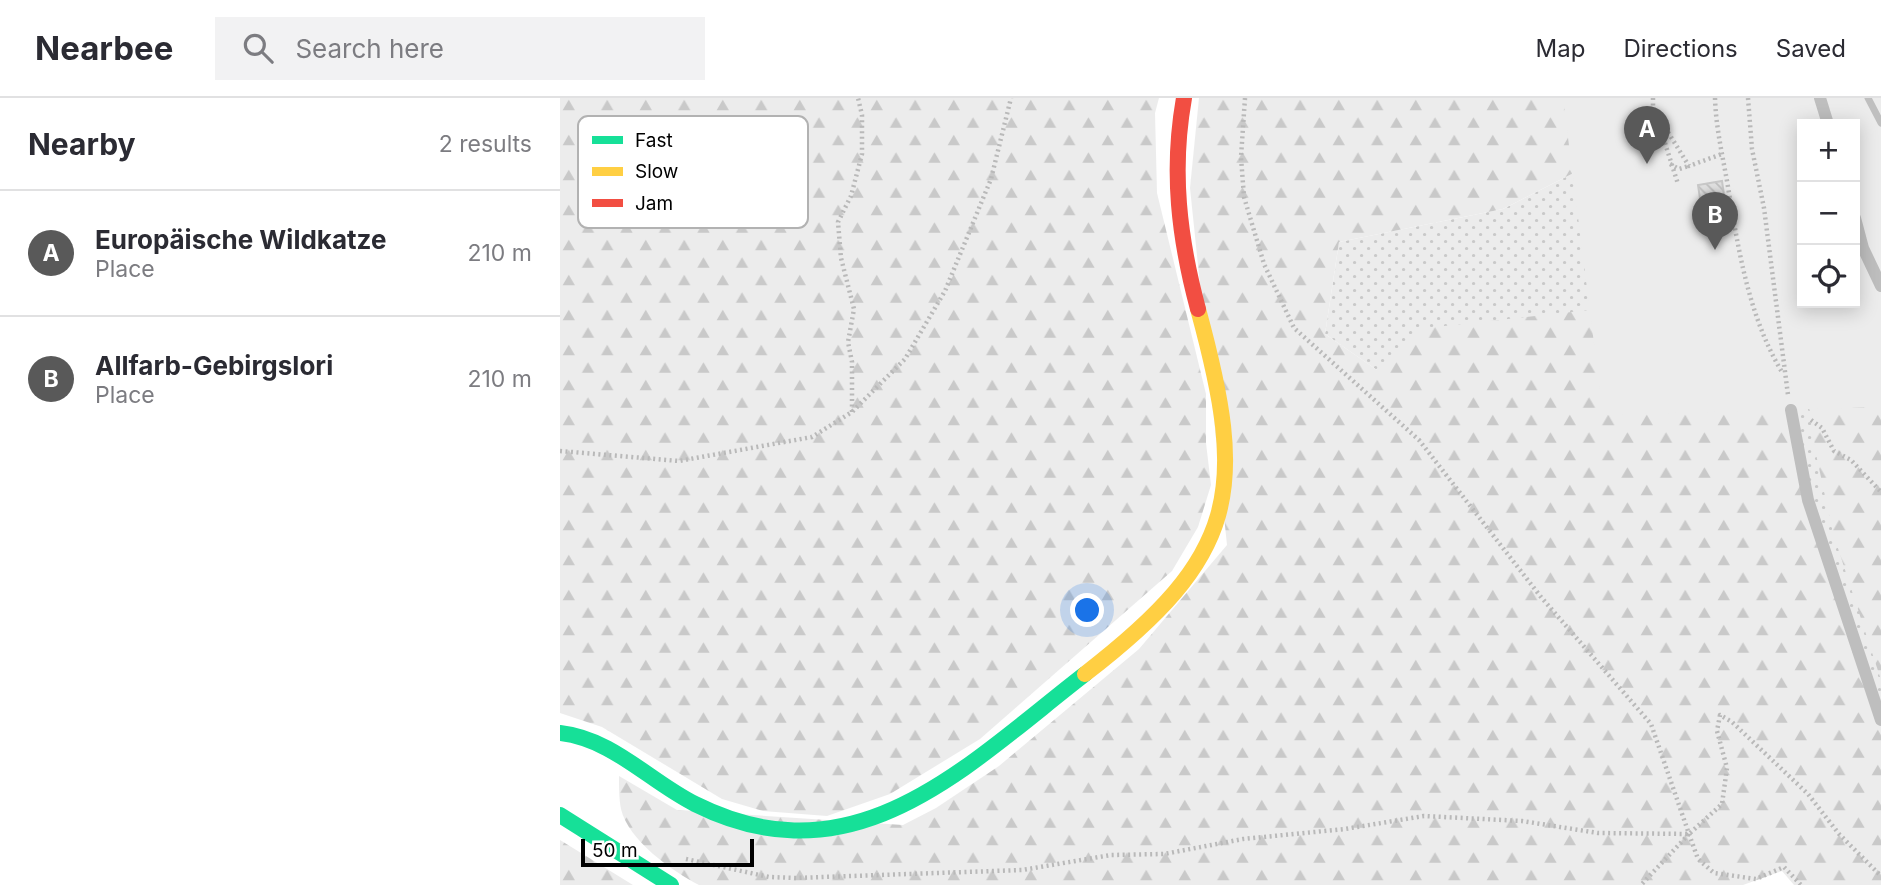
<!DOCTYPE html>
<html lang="en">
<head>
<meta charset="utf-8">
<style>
  body { margin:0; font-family:Inter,sans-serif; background:#f2f2f3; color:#2b2b33 }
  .controls { position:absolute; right:21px; top:21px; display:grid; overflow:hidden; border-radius:0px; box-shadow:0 4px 18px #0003 }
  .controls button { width:63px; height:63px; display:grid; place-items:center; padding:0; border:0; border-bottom:2px solid #e1e1e2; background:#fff; color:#2b2b33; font:35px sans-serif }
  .scale { position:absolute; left:21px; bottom:18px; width:173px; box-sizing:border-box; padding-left:7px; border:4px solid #000; border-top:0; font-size:19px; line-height:24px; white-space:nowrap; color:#000; -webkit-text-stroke:5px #fff; paint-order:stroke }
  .you { position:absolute; left:528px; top:513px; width:24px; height:24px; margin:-18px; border:5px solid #fff; border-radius:50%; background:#1a73e8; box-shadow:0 0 0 10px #1a73e833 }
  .badge { display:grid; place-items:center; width:46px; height:46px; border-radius:50%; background:#595959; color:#fff; font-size:23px; font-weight:700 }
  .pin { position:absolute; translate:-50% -58px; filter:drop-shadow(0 2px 4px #0008) }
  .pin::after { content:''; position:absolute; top:37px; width:24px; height:21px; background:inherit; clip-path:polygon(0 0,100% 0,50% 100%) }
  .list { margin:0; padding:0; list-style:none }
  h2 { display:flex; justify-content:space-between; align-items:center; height:91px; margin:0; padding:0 28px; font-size:30px }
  h2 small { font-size:23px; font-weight:400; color:#7c7c81 }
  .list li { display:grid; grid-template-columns:46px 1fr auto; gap:21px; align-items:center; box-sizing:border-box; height:126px; padding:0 28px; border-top:2px solid #e1e1e2 }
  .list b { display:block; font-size:26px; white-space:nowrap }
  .list p { margin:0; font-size:23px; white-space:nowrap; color:#7c7c81 }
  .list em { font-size:23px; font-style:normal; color:#7c7c81 }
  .icon { flex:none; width:38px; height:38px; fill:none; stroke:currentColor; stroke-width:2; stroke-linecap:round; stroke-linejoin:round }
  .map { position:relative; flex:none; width:1321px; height:787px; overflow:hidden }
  header { display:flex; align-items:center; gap:42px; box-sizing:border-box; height:98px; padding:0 35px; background:#fff; border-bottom:2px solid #e1e1e2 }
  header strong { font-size:33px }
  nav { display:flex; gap:38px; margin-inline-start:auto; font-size:24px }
  .search { width:490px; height:63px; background:#f2f2f3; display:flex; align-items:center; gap:18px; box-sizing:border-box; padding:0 24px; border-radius:0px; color:#7c7c81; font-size:26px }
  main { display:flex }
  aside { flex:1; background:#fff }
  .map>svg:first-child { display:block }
  .grass { fill:url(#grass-dots); fill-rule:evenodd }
  .forest { fill:url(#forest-firs) }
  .park { fill:#ececec; fill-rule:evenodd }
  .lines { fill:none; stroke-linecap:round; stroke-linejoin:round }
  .stream { stroke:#bfbfbf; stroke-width:7 }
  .building { fill:url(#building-back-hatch); stroke:#c7c7c7; stroke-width:2 }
  .path { stroke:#b9b9b9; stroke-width:4.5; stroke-dasharray:2 3.5; stroke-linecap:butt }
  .lane { stroke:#bebebe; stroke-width:12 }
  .fast { stroke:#16e098; stroke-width:16 }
  .slow { stroke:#ffcf43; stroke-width:16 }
  .jam { stroke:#f24e42; stroke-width:16 }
  .key { fill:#fff; stroke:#b2b2b2; stroke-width:2 }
  .key-label { font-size:19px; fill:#000 }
</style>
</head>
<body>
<header>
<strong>Nearbee</strong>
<div class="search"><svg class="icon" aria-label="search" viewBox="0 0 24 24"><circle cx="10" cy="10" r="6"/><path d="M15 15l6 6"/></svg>Search here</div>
<nav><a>Map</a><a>Directions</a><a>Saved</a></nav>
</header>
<main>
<aside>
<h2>Nearby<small>2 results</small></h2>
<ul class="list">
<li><span class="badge">A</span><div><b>Europäische Wildkatze</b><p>Place</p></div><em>210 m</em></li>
<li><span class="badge">B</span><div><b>Allfarb-Gebirgslori</b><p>Place</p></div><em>210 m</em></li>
</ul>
</aside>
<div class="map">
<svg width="1321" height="787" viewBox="0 0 1321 787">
  <defs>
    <pattern id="grass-dots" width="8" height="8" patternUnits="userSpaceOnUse" patternTransform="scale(1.75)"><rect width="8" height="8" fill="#ececec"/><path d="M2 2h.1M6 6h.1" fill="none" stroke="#c9c9c9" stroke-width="1.8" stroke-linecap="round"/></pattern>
    <pattern id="forest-firs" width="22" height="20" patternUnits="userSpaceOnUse" patternTransform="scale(1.75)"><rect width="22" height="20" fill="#ececec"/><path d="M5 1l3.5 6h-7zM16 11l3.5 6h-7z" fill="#c9c9c9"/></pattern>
    <pattern id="building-back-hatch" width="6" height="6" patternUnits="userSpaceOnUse" patternTransform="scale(1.75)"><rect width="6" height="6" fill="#dfdfdf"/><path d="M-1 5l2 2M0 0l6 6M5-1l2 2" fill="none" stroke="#bebebe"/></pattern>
  </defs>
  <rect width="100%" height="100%" fill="#fff"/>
  <!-- grass -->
  <path class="grass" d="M 1321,0 L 1321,622 L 765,236 L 779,144 L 943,111 L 1049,57 ZM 1242,26 L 1295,26 L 1295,205 L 1242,205 Z"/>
  <!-- forest -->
  <path class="forest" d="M 0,0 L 599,0 L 595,15 L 597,95 L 646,296 L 646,345 L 651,387 L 638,429 L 612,473 L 420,641 L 330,696 L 267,718 L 203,713 L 162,701 L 42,629 L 0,615 Z
    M 639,0 L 1065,0 L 1049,57 L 943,111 L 779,144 L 765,236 L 817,272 L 857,231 L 1175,196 L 1211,256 L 1248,402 L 1321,622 L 1321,787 L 1234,787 L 1222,773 L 1183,787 L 139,787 C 112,773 68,742 61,711 C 59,701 59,688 59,678 L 117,712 L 343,727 L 376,710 L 439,668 L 579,551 L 667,447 L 630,90 Z
    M 1204,0 L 1242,26 L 1242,205 L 1295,205 L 1321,278 L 1321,582 L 1273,435 L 1256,356 Z
    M 0,742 L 73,787 L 0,787 Z"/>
  <!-- park -->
  <path class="park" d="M 1003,0 L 1321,0 L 1321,309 L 1043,317 ZM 1242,26 L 1295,26 L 1295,205 L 1242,205 Z"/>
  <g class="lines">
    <!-- stream -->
    <path class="stream" d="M 1308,0 L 1321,25"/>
  </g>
  <!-- building -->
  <path class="building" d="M 1162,83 L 1167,118 L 1143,121 L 1138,87 Z"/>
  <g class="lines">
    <!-- path -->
    <path class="path" d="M 685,0 L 681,59 L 684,99 L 704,166 L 734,230 L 859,342 L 981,499 L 1091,626 L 1129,736 L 1081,787
      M 1093,0 L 1093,10 L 1129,68 L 1162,56
      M 1155,0 C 1156,33 1164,63 1169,95 C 1179,156 1190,221 1222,274
      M 1188,0 L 1192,51 L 1204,110 L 1228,297
      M 1105,45 L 1118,86
      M 1110,66 L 1119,71 L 1129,68
      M 292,314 L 292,264 L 288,244 L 294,211 L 281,160 L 278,124 L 291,98 L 302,56 L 302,17 L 298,0
      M 1251,322 L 1262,330 L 1274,353 L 1291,362 L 1321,394
      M 0,353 L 119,363 L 252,339 L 292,314 L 345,261 L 385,193 L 431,81 L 451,0
      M 1129,736 L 1138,761 L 1154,775 L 1196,781 L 1224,769 L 1241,787
      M 126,761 L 209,779 L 235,780 L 462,772 L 551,757 L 604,756 L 683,741 L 785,731 L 864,718 L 962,723 L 1038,735 L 1129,736 L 1162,706 L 1167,670 L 1157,633 L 1160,617 L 1172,624 L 1248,696 L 1279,736 L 1321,778"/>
    <!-- lane -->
    <path class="lane" d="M 1260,0 L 1268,26
      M 1295,120 L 1303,150 L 1321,188
      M 1231,312 L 1248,402 L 1321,622"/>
    <!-- fast -->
    <path class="fast" d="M 0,635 C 53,641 89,683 135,706 C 295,786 406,668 525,576
      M 0,717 L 111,787"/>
    <!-- slow -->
    <path class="slow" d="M 525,576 C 679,457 688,394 638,211"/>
    <!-- jam -->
    <path class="jam" d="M 624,0 C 611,73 619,140 638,211"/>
  </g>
  <!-- legend -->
  <rect x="18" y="18" width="230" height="112" rx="10" class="key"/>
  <rect x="32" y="38" width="31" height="8" fill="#16e098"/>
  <rect x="32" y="69" width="31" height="9" fill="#ffcf43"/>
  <rect x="32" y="101" width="31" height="8" fill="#f24e42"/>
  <g class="key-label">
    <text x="75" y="49">Fast</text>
    <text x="75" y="80">Slow</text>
    <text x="75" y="112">Jam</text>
  </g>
</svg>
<div class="controls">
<button>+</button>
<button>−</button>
<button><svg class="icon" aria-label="locate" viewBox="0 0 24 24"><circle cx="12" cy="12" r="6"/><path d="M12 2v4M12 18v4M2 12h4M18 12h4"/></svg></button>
</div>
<div class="scale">50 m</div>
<div class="you"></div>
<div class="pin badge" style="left:1087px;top:66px">A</div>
<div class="pin badge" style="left:1155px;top:152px">B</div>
</div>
</main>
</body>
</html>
